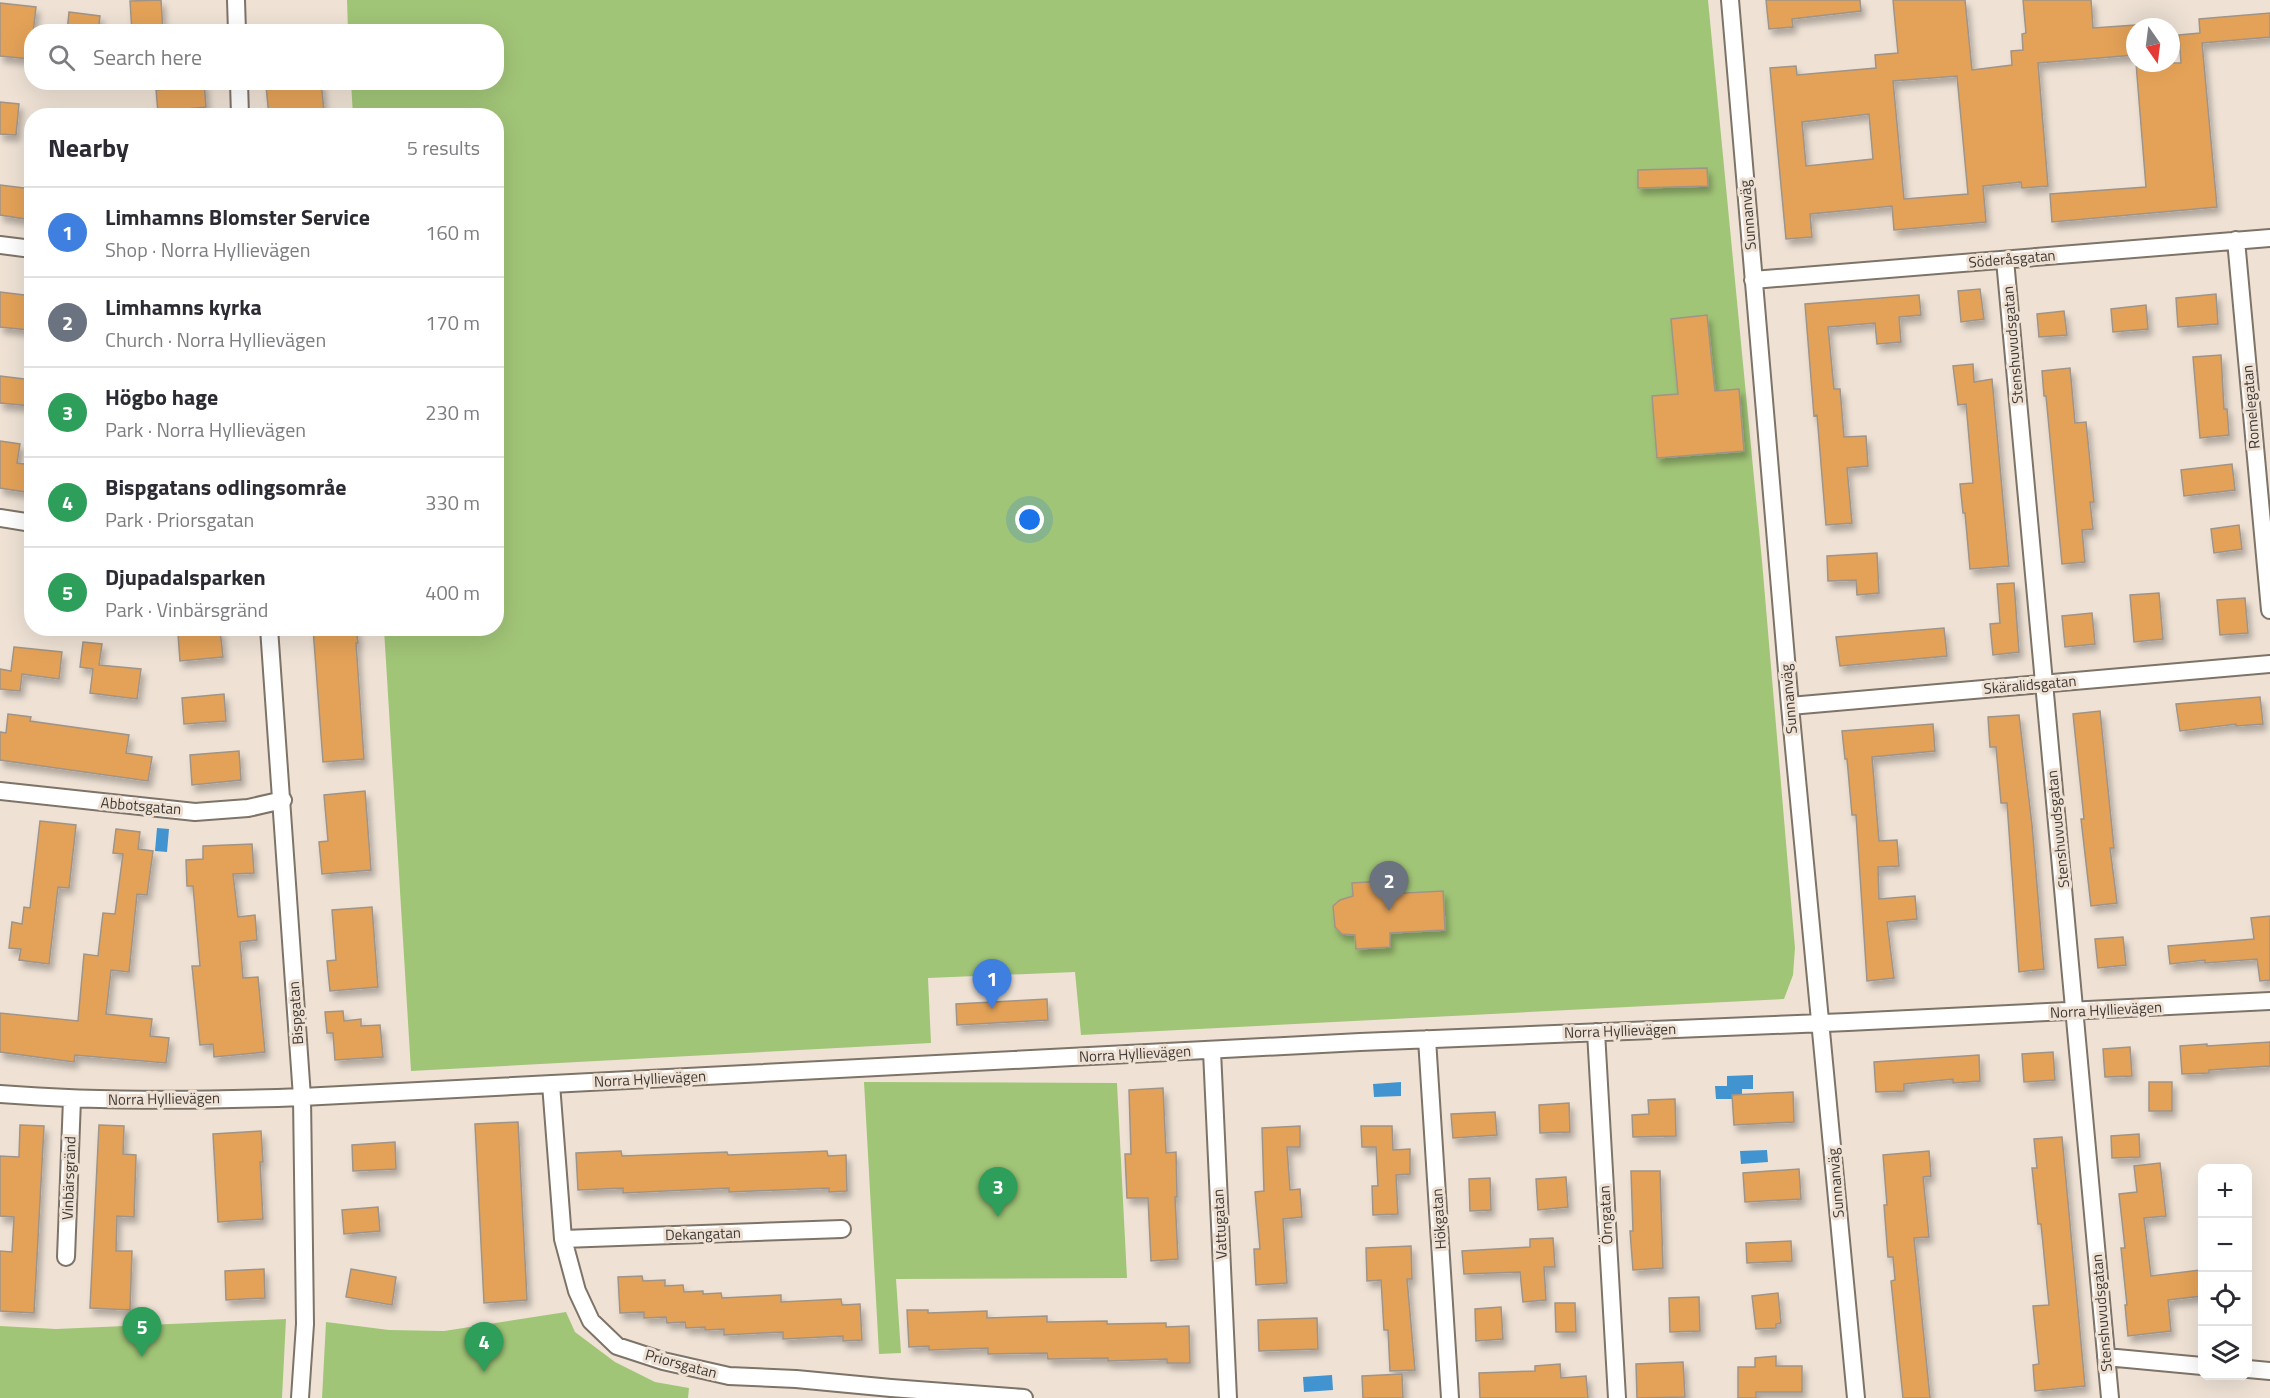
<!DOCTYPE html>
<html lang="en">
<head>
<meta charset="utf-8">
<style>
  body { margin:0; font-family:"Titillium Web",sans-serif; background:#f7f7f7; color:#2b2b33 }
  .controls { position:absolute; right:18px; bottom:18px; display:grid; overflow:hidden; border-radius:12px; box-shadow:0 6px 24px #0002 }
  .controls button { width:54px; height:54px; display:grid; place-items:center; padding:0; border:0; border-bottom:2px solid #e1e1e2; background:#fff; color:#2b2b33; font:30px sans-serif }
  .compass { position:absolute; left:2126px; top:18px; width:54px; height:54px; border-radius:50%; background:#fff; box-shadow:0 6px 24px #0002; rotate:166deg }
  .you { position:absolute; left:1030px; top:520px; width:21px; height:21px; margin:-15px; border:4px solid #fff; border-radius:50%; background:#1a73e8; box-shadow:0 0 0 9px #1a73e833 }
  .badge { display:grid; place-items:center; width:39px; height:39px; border-radius:50%; background:#367b89; color:#fff; font-size:20px; font-weight:700 }
  .pin { position:absolute; translate:-50% -50px; filter:drop-shadow(0 2px 3px #0008) }
  .pin::after { content:''; position:absolute; top:32px; width:21px; height:18px; background:inherit; clip-path:polygon(0 0,100% 0,50% 100%) }
  .list { margin:0; padding:0; list-style:none }
  h2 { display:flex; justify-content:space-between; align-items:center; height:78px; margin:0; padding:0 24px; font-size:26px }
  h2 small { font-size:20px; font-weight:400; color:#7c7c81 }
  .list li { display:grid; grid-template-columns:39px 1fr auto; gap:18px; align-items:center; box-sizing:border-box; height:90px; padding:0 24px; border-top:2px solid #e1e1e2 }
  .list b { display:block; font-size:22px; white-space:nowrap }
  .list p { margin:0; font-size:20px; white-space:nowrap; color:#7c7c81 }
  .list em { font-size:20px; font-style:normal; color:#7c7c81 }
  .icon { flex:none; width:33px; height:33px; fill:none; stroke:currentColor; stroke-width:2; stroke-linecap:round; stroke-linejoin:round }
  .map { position:relative; flex:none; width:2270px; height:1398px; overflow:hidden }
  .search { position:absolute; background:#fff; box-shadow:0 6px 24px #0002; left:24px; top:24px; width:480px; height:66px; display:flex; align-items:center; gap:15px; box-sizing:border-box; padding:0 21px; border-radius:24px; color:#7c7c81; font-size:22px }
  .panel { position:absolute; background:#fff; box-shadow:0 6px 24px #0002; left:24px; top:108px; width:480px; height:528px; border-radius:24px }
  .map>svg:first-child { display:block }
  .green { fill:#a1c577; fill-rule:evenodd }
  .water { fill:#4194cf }
  .building { fill:#e4a258; stroke:#a09488; stroke-width:1.5; fill-rule:evenodd; filter:url(#shadow) }
  .lines { fill:none; stroke-linecap:round; stroke-linejoin:round }
  .minor-casing { stroke:#7e7367; stroke-width:20 }
  .minor { stroke:#fff; stroke-width:16 }
  .labels { text-anchor:middle; stroke-width:6; stroke-linejoin:round; paint-order:stroke }
  .street-label { font-size:15px; fill:#3f3a35; stroke:#efe2d5 }
</style>
</head>
<body>
<div class="map">
<svg width="2270" height="1398" viewBox="0 0 2270 1398">
  <defs>
    <filter id="shadow"><feDropShadow dx="3.5" dy="6" stdDeviation="3" flood-color="#0004"/></filter>
  </defs>
  <rect width="100%" height="100%" fill="#efe2d5"/>
  <!-- green -->
  <path class="green" d="M 347,0 L 1708,0 L 1762,561 L 1795,948 L 1793,975 L 1784,999 L 1081,1035 L 1075,972 L 928,978 L 931,1043 L 411,1071 L 384,629 L 496,628 L 496,116 L 353,115 L 351,83 L 496,82 L 496,32 L 348,31 ZM 1385,881 L 1387,894 L 1443,891 L 1445,930 L 1390,933 L 1390,947 L 1356,949 L 1355,935 L 1342,934 L 1335,927 L 1333,906 L 1340,900 L 1353,896 L 1352,883 Z
    M 864,1082 L 1117,1083 L 1127,1278 L 896,1279 L 901,1353 L 879,1354 Z
    M 566,1312 L 575,1332 L 615,1362 L 655,1382 L 689,1388 L 688,1398 L 322,1398 L 326,1322 L 389,1330 L 444,1331 Z
    M 286,1319 L 282,1398 L 0,1398 L 0,1326 L 56,1329 Z"/>
  <!-- water -->
  <path class="water" d="M 157,828 L 169,829 L 167,852 L 155,851 Z
    M 1753,1075 L 1753,1089 L 1742,1089 L 1742,1099 L 1716,1099 L 1715,1086 L 1727,1086 L 1727,1076 Z
    M 1401,1082 L 1401,1096 L 1374,1097 L 1373,1084 Z
    M 1767,1150 L 1768,1162 L 1741,1164 L 1740,1151 Z
    M 1332,1375 L 1333,1390 L 1304,1392 L 1303,1377 Z"/>
  <!-- building -->
  <path class="building" d="M 161,0 L 163,32 L 132,32 L 130,1 Z
    M 1766,0 L 1860,0 L 1861,11 L 1792,19 L 1793,27 L 1769,29 Z
    M 1893,0 L 1965,0 L 1972,70 L 2012,65 L 2011,51 L 2023,50 L 2022,34 L 2026,33 L 2023,0 L 2091,0 L 2093,28 L 2135,25 L 2135,55 L 2038,63 L 2048,186 L 2022,188 L 2021,182 L 1983,186 L 1986,222 L 1894,230 L 1892,206 L 1810,214 L 1812,237 L 1786,239 L 1770,68 L 1796,66 L 1797,75 L 1876,68 L 1875,55 L 1898,53 ZM 1957,76 L 1968,194 L 1904,199 L 1893,81 ZM 1869,114 L 1873,159 L 1806,166 L 1802,122 Z
    M 0,3 L 36,7 L 30,59 L 0,56 Z
    M 69,12 L 100,16 L 98,32 L 67,32 Z
    M 2270,13 L 2270,37 L 2202,43 L 2217,207 L 2052,222 L 2050,194 L 2146,187 L 2136,63 L 2181,63 L 2179,35 L 2200,33 L 2199,19 Z
    M 167,82 L 204,82 L 206,107 L 158,112 L 156,90 L 168,89 Z
    M 306,82 L 321,82 L 324,111 L 269,116 L 266,86 Z
    M 0,102 L 19,104 L 16,135 L 0,134 Z
    M 1707,168 L 1708,186 L 1638,188 L 1638,170 Z
    M 0,185 L 32,189 L 32,220 L 0,215 Z
    M 1980,289 L 1984,319 L 1961,322 L 1958,291 Z
    M 0,292 L 32,296 L 29,330 L 0,327 Z
    M 2216,294 L 2218,324 L 2178,327 L 2176,298 Z
    M 1919,295 L 1921,315 L 1899,317 L 1901,342 L 1877,344 L 1875,323 L 1828,327 L 1834,389 L 1840,389 L 1844,437 L 1866,436 L 1868,466 L 1847,468 L 1852,523 L 1826,525 L 1817,415 L 1814,416 L 1805,304 Z
    M 2146,305 L 2148,329 L 2113,332 L 2111,309 Z
    M 2064,311 L 2067,335 L 2039,337 L 2037,314 Z
    M 1707,315 L 1715,391 L 1739,389 L 1744,451 L 1657,458 L 1652,396 L 1678,394 L 1671,319 Z
    M 2221,355 L 2224,409 L 2227,409 L 2229,435 L 2200,438 L 2193,357 Z
    M 1973,364 L 1974,382 L 1992,379 L 2009,566 L 1970,569 L 1965,513 L 1963,513 L 1960,484 L 1973,483 L 1966,404 L 1958,405 L 1953,366 Z
    M 2070,368 L 2075,423 L 2086,422 L 2094,502 L 2090,502 L 2093,529 L 2082,530 L 2085,562 L 2062,564 L 2046,396 L 2044,396 L 2042,371 Z
    M 0,376 L 32,380 L 32,406 L 0,403 Z
    M 0,441 L 20,444 L 17,463 L 32,465 L 32,493 L 0,488 Z
    M 2232,464 L 2235,490 L 2184,496 L 2181,470 Z
    M 2239,525 L 2242,549 L 2214,553 L 2211,529 Z
    M 1877,553 L 1879,593 L 1857,595 L 1856,580 L 1828,581 L 1827,556 Z
    M 2014,583 L 2019,652 L 1993,655 L 1990,624 L 2000,623 L 1997,584 Z
    M 2159,593 L 2163,639 L 2134,642 L 2130,595 Z
    M 2245,598 L 2248,633 L 2220,635 L 2217,600 Z
    M 2092,613 L 2095,644 L 2065,647 L 2062,616 Z
    M 313,628 L 356,628 L 358,643 L 356,643 L 364,759 L 323,762 Z
    M 1944,628 L 1947,656 L 1840,666 L 1836,637 Z
    M 220,630 L 223,657 L 180,661 L 178,634 Z
    M 83,642 L 102,644 L 99,665 L 141,669 L 137,699 L 90,693 L 93,669 L 80,667 Z
    M 14,647 L 62,652 L 59,679 L 22,674 L 20,691 L 0,689 L 0,669 L 11,671 Z
    M 224,694 L 226,721 L 184,724 L 182,698 Z
    M 2260,697 L 2263,724 L 2236,726 L 2236,724 L 2180,731 L 2176,704 Z
    M 2100,711 L 2114,848 L 2110,848 L 2117,903 L 2091,906 L 2081,819 L 2084,819 L 2073,714 Z
    M 8,714 L 31,717 L 30,721 L 129,735 L 126,753 L 152,757 L 148,781 L 0,760 L 0,732 L 6,733 Z
    M 2019,715 L 2032,825 L 2044,969 L 2019,972 L 2007,803 L 2001,803 L 1996,747 L 1990,747 L 1988,717 Z
    M 1933,724 L 1935,751 L 1872,757 L 1879,841 L 1897,840 L 1899,866 L 1878,867 L 1879,899 L 1915,896 L 1917,919 L 1887,922 L 1894,978 L 1867,981 L 1856,815 L 1852,815 L 1847,759 L 1845,759 L 1842,731 Z
    M 239,751 L 241,780 L 192,785 L 190,755 Z
    M 365,791 L 371,870 L 322,874 L 319,842 L 328,841 L 324,795 Z
    M 40,821 L 76,825 L 69,888 L 58,887 L 49,964 L 19,960 L 21,949 L 9,948 L 12,922 L 22,924 L 24,907 L 30,908 Z
    M 116,829 L 140,832 L 138,849 L 153,851 L 147,895 L 137,894 L 129,972 L 111,970 L 106,1014 L 152,1019 L 150,1036 L 169,1038 L 166,1063 L 75,1055 L 74,1062 L 0,1052 L 0,1013 L 78,1021 L 84,954 L 98,956 L 103,913 L 115,914 L 123,854 L 113,853 Z
    M 252,844 L 254,873 L 233,874 L 238,917 L 255,915 L 257,940 L 240,942 L 243,978 L 258,977 L 265,1052 L 214,1057 L 213,1044 L 200,1045 L 192,966 L 200,966 L 193,886 L 187,886 L 186,860 L 203,859 L 203,846 Z
    M 1385,881 L 1387,894 L 1443,891 L 1445,930 L 1390,933 L 1390,947 L 1356,949 L 1355,935 L 1342,934 L 1335,927 L 1333,906 L 1340,900 L 1353,896 L 1352,883 Z
    M 372,907 L 378,987 L 330,991 L 327,961 L 336,960 L 332,910 Z
    M 2270,916 L 2270,980 L 2260,981 L 2257,959 L 2205,963 L 2205,960 L 2170,964 L 2168,946 L 2254,939 L 2251,918 Z
    M 2123,937 L 2126,965 L 2098,968 L 2095,939 Z
    M 1047,999 L 1048,1020 L 957,1025 L 956,1004 Z
    M 343,1011 L 344,1021 L 361,1019 L 361,1026 L 380,1025 L 383,1057 L 335,1060 L 333,1033 L 327,1033 L 325,1012 Z
    M 2270,1042 L 2270,1066 L 2209,1070 L 2209,1073 L 2182,1074 L 2180,1046 L 2207,1044 L 2207,1046 Z
    M 2130,1047 L 2132,1076 L 2105,1077 L 2103,1049 Z
    M 2053,1052 L 2055,1080 L 2024,1082 L 2022,1054 Z
    M 1979,1055 L 1980,1081 L 1953,1083 L 1953,1079 L 1904,1084 L 1904,1091 L 1876,1092 L 1874,1062 Z
    M 2149,1082 L 2172,1082 L 2172,1111 L 2149,1111 Z
    M 1163,1088 L 1166,1153 L 1176,1152 L 1177,1197 L 1175,1197 L 1178,1259 L 1151,1261 L 1148,1198 L 1127,1198 L 1125,1154 L 1131,1154 L 1129,1090 Z
    M 1793,1092 L 1794,1122 L 1734,1125 L 1732,1095 Z
    M 1675,1099 L 1676,1136 L 1633,1137 L 1632,1115 L 1649,1114 L 1648,1100 Z
    M 1569,1103 L 1570,1132 L 1540,1133 L 1539,1105 Z
    M 1495,1112 L 1497,1135 L 1453,1138 L 1451,1114 Z
    M 518,1122 L 527,1300 L 484,1303 L 475,1124 Z
    M 20,1125 L 44,1126 L 34,1313 L 0,1311 L 0,1251 L 12,1252 L 14,1217 L 0,1216 L 0,1156 L 19,1157 Z
    M 99,1125 L 124,1126 L 123,1154 L 136,1155 L 134,1217 L 117,1216 L 116,1251 L 132,1251 L 130,1310 L 90,1308 Z
    M 1300,1126 L 1300,1147 L 1287,1147 L 1290,1190 L 1300,1189 L 1302,1217 L 1283,1219 L 1287,1283 L 1256,1285 L 1254,1249 L 1260,1249 L 1255,1192 L 1264,1191 L 1262,1128 Z
    M 1361,1126 L 1392,1126 L 1393,1150 L 1410,1149 L 1410,1174 L 1396,1175 L 1398,1214 L 1373,1215 L 1372,1186 L 1378,1186 L 1376,1147 L 1362,1147 Z
    M 261,1131 L 263,1162 L 260,1162 L 263,1219 L 218,1222 L 213,1134 Z
    M 2139,1134 L 2140,1157 L 2112,1158 L 2111,1136 Z
    M 2062,1137 L 2085,1386 L 2035,1391 L 2033,1365 L 2039,1364 L 2033,1306 L 2049,1305 L 2041,1224 L 2038,1224 L 2032,1168 L 2037,1168 L 2034,1139 Z
    M 395,1142 L 396,1169 L 353,1171 L 352,1145 Z
    M 621,1151 L 622,1156 L 727,1152 L 728,1155 L 827,1151 L 828,1156 L 846,1155 L 847,1191 L 829,1192 L 829,1188 L 729,1192 L 729,1188 L 623,1193 L 623,1188 L 578,1190 L 576,1153 Z
    M 1929,1151 L 1931,1176 L 1923,1177 L 1929,1237 L 1914,1238 L 1930,1398 L 1903,1398 L 1891,1281 L 1895,1280 L 1893,1257 L 1888,1257 L 1884,1205 L 1887,1205 L 1883,1155 Z
    M 2160,1163 L 2166,1216 L 2144,1218 L 2151,1276 L 2200,1270 L 2202,1296 L 2168,1300 L 2171,1331 L 2128,1336 L 2125,1305 L 2127,1305 L 2121,1248 L 2125,1248 L 2119,1194 L 2137,1192 L 2134,1166 Z
    M 1799,1169 L 1801,1199 L 1745,1202 L 1743,1173 Z
    M 1631,1171 L 1660,1171 L 1663,1268 L 1633,1270 L 1630,1231 L 1633,1231 Z
    M 1566,1177 L 1568,1207 L 1538,1210 L 1536,1179 Z
    M 1490,1178 L 1491,1210 L 1470,1211 L 1469,1179 Z
    M 378,1207 L 380,1231 L 344,1234 L 342,1210 Z
    M 1553,1238 L 1555,1267 L 1544,1267 L 1546,1300 L 1523,1302 L 1520,1272 L 1464,1274 L 1462,1251 L 1530,1247 L 1530,1239 Z
    M 1791,1241 L 1792,1261 L 1747,1263 L 1746,1243 Z
    M 1411,1246 L 1412,1279 L 1407,1279 L 1415,1370 L 1390,1371 L 1388,1330 L 1384,1330 L 1381,1280 L 1367,1281 L 1366,1248 Z
    M 264,1269 L 265,1298 L 226,1300 L 225,1271 Z
    M 351,1269 L 396,1277 L 392,1305 L 346,1297 Z
    M 642,1276 L 643,1281 L 665,1280 L 665,1286 L 683,1285 L 684,1292 L 703,1291 L 703,1294 L 721,1293 L 722,1298 L 781,1295 L 781,1302 L 841,1299 L 842,1305 L 860,1304 L 862,1340 L 843,1341 L 843,1336 L 783,1339 L 783,1332 L 724,1335 L 724,1329 L 705,1330 L 705,1327 L 686,1328 L 685,1322 L 667,1323 L 666,1317 L 644,1318 L 644,1312 L 620,1313 L 618,1277 Z
    M 1778,1293 L 1781,1323 L 1776,1324 L 1776,1328 L 1756,1329 L 1752,1296 Z
    M 1699,1297 L 1700,1331 L 1670,1332 L 1669,1298 Z
    M 1555,1303 L 1575,1303 L 1576,1332 L 1556,1332 Z
    M 1501,1307 L 1503,1339 L 1476,1341 L 1475,1309 Z
    M 907,1310 L 928,1310 L 928,1313 L 987,1311 L 987,1318 L 1047,1316 L 1047,1322 L 1107,1321 L 1107,1324 L 1166,1323 L 1166,1327 L 1189,1326 L 1190,1363 L 1167,1363 L 1167,1359 L 1108,1361 L 1108,1358 L 1048,1359 L 1047,1353 L 988,1354 L 988,1348 L 929,1350 L 929,1346 L 909,1347 Z
    M 1317,1318 L 1318,1349 L 1259,1351 L 1258,1320 Z
    M 1776,1356 L 1776,1366 L 1802,1366 L 1802,1392 L 1756,1392 L 1756,1398 L 1738,1398 L 1738,1367 L 1755,1367 L 1755,1358 Z
    M 1683,1362 L 1685,1397 L 1637,1398 L 1636,1364 Z
    M 1560,1364 L 1561,1378 L 1586,1376 L 1588,1398 L 1480,1398 L 1479,1373 L 1535,1371 L 1535,1366 Z
    M 1402,1374 L 1403,1398 L 1363,1398 L 1362,1376 Z"/>
  <g class="lines">
    <!-- minor casing -->
    <g class="minor-casing">
      <path id="minor" d="M 236,0 L 237,32
        M 1730,0 L 1790,706 L 1856,1398
        M 239,82 L 240,116
        M 2236,240 L 2270,610
        M 0,245 L 32,249
        M 2005,260 L 2110,1398
        M 1753,280 L 2270,238
        M 0,518 L 32,523
        M 269,628 L 302,1097 L 305,1324 L 300,1398
        M 1790,706 L 2270,664
        M 0,791 L 195,812 L 248,808 L 283,800
        M 1596,1032 L 1617,1398
        M 1427,1039 L 1450,1398
        M 1212,1051 L 1228,1398
        M 551,1084 L 563,1239 L 577,1291 L 591,1321 L 617,1346 L 663,1361 L 729,1376 L 796,1379 L 891,1388 L 1024,1398
        M 0,1094 C 101,1102 201,1101 302,1097 L 1360,1042 L 1848,1022 L 2270,1001
        M 563,1239 L 842,1229
        M 66,1257 L 72,1099
        M 2106,1357 L 2202,1366
        M 2248,1369 L 2270,1371"/>
    </g>
    <!-- minor -->
    <use href="#minor" class="minor"/>
  </g>
  <g class="labels">
    <!-- street labels -->
    <g class="street-label">
      <text transform="translate(1748 215) rotate(-95)" y="5">Sunnanväg</text>
      <text transform="translate(2012 259) rotate(-5)" y="5">Söderåsgatan</text>
      <text transform="translate(2013 345) rotate(-95)" y="5">Stenshuvudsgatan</text>
      <text transform="translate(2251 407) rotate(-95)" y="5">Romelegatan</text>
      <text transform="translate(2030 685) rotate(-5)" y="5">Skäralidsgatan</text>
      <text transform="translate(1789 699) rotate(-95)" y="5">Sunnanväg</text>
      <text transform="translate(141 806) rotate(5)" y="5">Abbotsgatan</text>
      <text transform="translate(2058 829) rotate(-96)" y="5">Stenshuvudsgatan</text>
      <text transform="translate(2106 1010) rotate(-3)" y="5">Norra Hyllievägen</text>
      <text transform="translate(296 1013) rotate(-94)" y="5">Bispgatan</text>
      <text transform="translate(1620 1031) rotate(-2)" y="5">Norra Hyllievägen</text>
      <text transform="translate(1135 1054) rotate(-3)" y="5">Norra Hyllievägen</text>
      <text transform="translate(650 1079) rotate(-3)" y="5">Norra Hyllievägen</text>
      <text transform="translate(164 1099) rotate(-1)" y="5">Norra Hyllievägen</text>
      <text transform="translate(69 1178) rotate(-88)" y="5">Vinbärsgränd</text>
      <text transform="translate(1836 1183) rotate(-95)" y="5">Sunnanväg</text>
      <text transform="translate(1606 1215) rotate(-93)" y="5">Örngatan</text>
      <text transform="translate(1439 1219) rotate(-94)" y="5">Hökgatan</text>
      <text transform="translate(1220 1224) rotate(-93)" y="5">Vattugatan</text>
      <text transform="translate(703 1234) rotate(-2)" y="5">Dekangatan</text>
      <text transform="translate(2102 1313) rotate(-95)" y="5">Stenshuvudsgatan</text>
      <text transform="translate(681 1364) rotate(15)" y="5">Priorsgatan</text>
    </g>
  </g>
</svg>
<div class="controls">
<button>+</button>
<button>−</button>
<button><svg class="icon" aria-label="locate" viewBox="0 0 24 24"><circle cx="12" cy="12" r="6"/><path d="M12 2v4M12 18v4M2 12h4M18 12h4"/></svg></button>
<button><svg class="icon" aria-label="layers" viewBox="0 0 24 24"><path d="M12 4l9 5-9 5-9-5zM3 14l9 5 9-5"/></svg></button>
</div>
<svg class="compass" viewBox="-18 -18 36 36"><path d="M0-13l5 13h-10z" fill="#e53935"/><path d="M0 13l5-13h-10z" fill="#7c7c81"/></svg>
<div class="you"></div>
<div class="pin badge" style="left:992px;top:1009px;background:#3f7fe0">1</div>
<div class="pin badge" style="left:1389px;top:911px;background:#6b7280">2</div>
<div class="pin badge" style="left:998px;top:1217px;background:#2e9e5b">3</div>
<div class="pin badge" style="left:484px;top:1372px;background:#2e9e5b">4</div>
<div class="pin badge" style="left:142px;top:1357px;background:#2e9e5b">5</div>
<div class="search"><svg class="icon" aria-label="search" viewBox="0 0 24 24"><circle cx="10" cy="10" r="6"/><path d="M15 15l6 6"/></svg>Search here</div>
<section class="panel">
<h2>Nearby<small>5 results</small></h2>
<ul class="list">
<li><span class="badge" style="background:#3f7fe0">1</span><div><b>Limhamns Blomster Service</b><p>Shop · Norra Hyllievägen</p></div><em>160 m</em></li>
<li><span class="badge" style="background:#6b7280">2</span><div><b>Limhamns kyrka</b><p>Church · Norra Hyllievägen</p></div><em>170 m</em></li>
<li><span class="badge" style="background:#2e9e5b">3</span><div><b>Högbo hage</b><p>Park · Norra Hyllievägen</p></div><em>230 m</em></li>
<li><span class="badge" style="background:#2e9e5b">4</span><div><b>Bispgatans odlingsområe</b><p>Park · Priorsgatan</p></div><em>330 m</em></li>
<li><span class="badge" style="background:#2e9e5b">5</span><div><b>Djupadalsparken</b><p>Park · Vinbärsgränd</p></div><em>400 m</em></li>
</ul>
</section>
</div>
</body>
</html>
